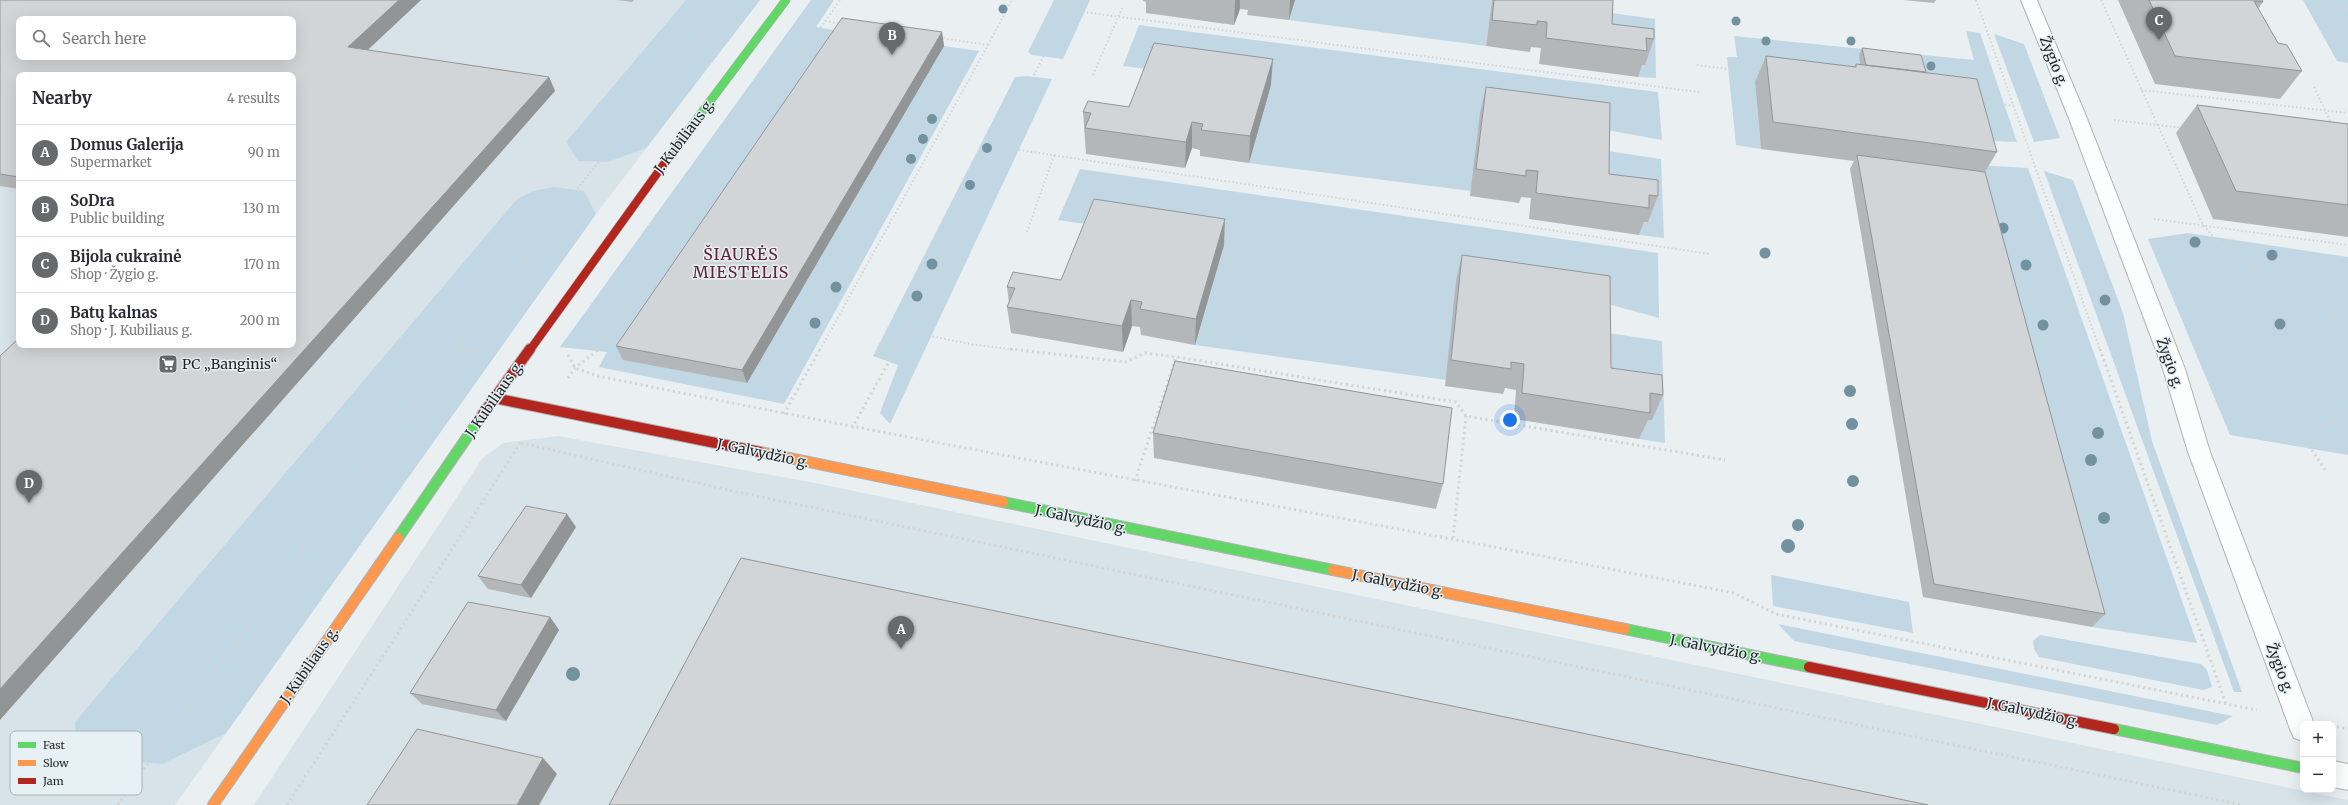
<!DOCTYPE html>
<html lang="en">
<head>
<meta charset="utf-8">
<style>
  body { margin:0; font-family:Merriweather,serif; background:#f7f7f7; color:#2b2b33 }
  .controls { position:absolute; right:12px; bottom:12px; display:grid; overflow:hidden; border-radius:8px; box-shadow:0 4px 16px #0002 }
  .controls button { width:36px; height:36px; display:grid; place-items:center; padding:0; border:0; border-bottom:1px solid #e1e1e2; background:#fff; color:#2b2b33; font:20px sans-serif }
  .you { position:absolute; left:1510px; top:420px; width:14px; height:14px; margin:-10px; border:3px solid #fff; border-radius:50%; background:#1a73e8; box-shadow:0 0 0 6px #1a73e833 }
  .badge { display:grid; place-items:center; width:26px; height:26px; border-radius:50%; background:#666a6d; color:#fff; font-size:13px; font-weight:700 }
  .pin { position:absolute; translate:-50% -33px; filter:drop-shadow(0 1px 2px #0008) }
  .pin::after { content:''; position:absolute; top:21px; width:14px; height:12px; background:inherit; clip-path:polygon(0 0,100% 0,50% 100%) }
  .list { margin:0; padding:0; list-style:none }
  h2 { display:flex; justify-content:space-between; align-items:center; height:52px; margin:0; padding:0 16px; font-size:17px }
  h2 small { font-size:13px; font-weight:400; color:#7c7c81 }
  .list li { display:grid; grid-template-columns:26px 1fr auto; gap:12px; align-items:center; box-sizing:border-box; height:56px; padding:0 16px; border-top:1px solid #e1e1e2 }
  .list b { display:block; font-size:15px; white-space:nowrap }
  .list p { margin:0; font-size:13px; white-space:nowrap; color:#7c7c81 }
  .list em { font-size:13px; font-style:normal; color:#7c7c81 }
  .icon { flex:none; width:22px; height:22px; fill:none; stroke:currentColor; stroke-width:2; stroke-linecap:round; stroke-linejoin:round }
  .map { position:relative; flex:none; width:2348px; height:805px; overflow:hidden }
  .search { position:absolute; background:#fff; box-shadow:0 4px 16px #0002; left:16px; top:16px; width:280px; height:44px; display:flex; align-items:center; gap:10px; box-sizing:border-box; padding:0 14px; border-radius:8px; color:#7c7c81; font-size:15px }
  .panel { position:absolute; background:#fff; box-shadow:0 4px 16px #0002; left:16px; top:72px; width:280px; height:276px; border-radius:8px }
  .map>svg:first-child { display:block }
  .built { fill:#d7e3e9; fill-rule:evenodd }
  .green { fill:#c1d8e4 }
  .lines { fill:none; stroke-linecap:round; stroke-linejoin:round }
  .street-casing { stroke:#afb2b5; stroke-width:2 }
  .fast-far1-casing { stroke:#afb2b5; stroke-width:9 }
  .fast-casing { stroke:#afb2b5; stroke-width:12 }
  .slow-casing { stroke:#afb2b5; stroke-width:12 }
  .jam-far1-casing { stroke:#afb2b5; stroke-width:9 }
  .jam-casing { stroke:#afb2b5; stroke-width:12 }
  .path-far1 { stroke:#d2d4d4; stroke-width:2; stroke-dasharray:1.5 2.5; stroke-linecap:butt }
  .path { stroke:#d2d4d4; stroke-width:3; stroke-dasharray:2 3.5; stroke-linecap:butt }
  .street { fill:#fcfdfd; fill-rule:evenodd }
  .fast-far1 { stroke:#63d668; stroke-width:8 }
  .fast { stroke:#63d668; stroke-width:10 }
  .slow { stroke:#ff974d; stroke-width:10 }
  .jam-far1 { stroke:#b3261e; stroke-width:8 }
  .jam { stroke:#b3261e; stroke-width:10 }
  .tree { fill:#7392a0 }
  .wall { fill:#b4b7b9 }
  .shaded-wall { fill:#929596 }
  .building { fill:#d1d5d7; stroke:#929596; fill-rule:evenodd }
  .labels { text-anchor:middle; stroke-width:3; stroke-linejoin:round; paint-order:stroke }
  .street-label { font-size:14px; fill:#1f2325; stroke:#e6f0f5 }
  .poi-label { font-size:14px; fill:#1f2325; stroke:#e6f0f5; text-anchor:start }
  .quarter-label { font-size:16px; letter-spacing:1px; fill:#642036; stroke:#e6f0f5 }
  .key { fill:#e6f0f5; stroke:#aab2b7; stroke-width:1 }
  .key-label { font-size:11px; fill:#1f2325 }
</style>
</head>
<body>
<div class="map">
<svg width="2348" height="805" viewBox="0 0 2348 805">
  <rect width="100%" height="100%" fill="#eaeff2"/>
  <!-- built -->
  <path class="built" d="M 0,0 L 760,0 L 596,214 L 175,805 L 0,805 ZM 19,19 L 293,19 L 293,57 L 19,57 ZM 19,75 L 293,75 L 293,345 L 19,345 Z
    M 558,436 L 815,483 L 2348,800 L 2348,805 L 254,805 L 482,459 L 503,443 Z"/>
  <!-- green -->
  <path class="green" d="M 686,0 L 760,0 L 646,148 L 608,162 L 578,161 L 566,142 Z
    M 811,0 L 834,0 L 816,27 L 845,32 L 747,383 L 944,46 L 979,51 L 784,404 L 599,367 L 607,352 L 560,347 Z
    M 1054,0 L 1090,0 L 1063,59 L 1032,55 L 1028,52 Z
    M 1295,0 L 1492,0 L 1486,46 L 1289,20 Z
    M 2303,0 L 2348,0 L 2348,63 L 2337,61 Z
    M 1605,12 L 1655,19 L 1656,78 L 1638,77 L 1604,50 Z
    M 1139,25 L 1658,92 L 1662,140 L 1601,129 L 1471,191 L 1249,163 L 1271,85 L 1123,66 Z
    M 1966,31 L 1980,33 L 2017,142 L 1971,140 L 1755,82 L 1761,149 L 1736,145 L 1727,57 L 1737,57 L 1734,36 L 1974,60 Z
    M 1994,34 L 2024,44 L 2060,138 L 2034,142 Z
    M 1027,76 L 1052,79 L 890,424 L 880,413 L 898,365 L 873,356 L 1015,77 Z
    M 1601,150 L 1661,159 L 1664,238 L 1639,235 L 1600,200 Z
    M 1977,165 L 2028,168 L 2197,643 L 2092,627 Z
    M 1080,169 L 1658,253 L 1659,318 L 1601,302 L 1457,281 L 1446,380 L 1195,345 L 1224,245 L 1058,220 Z
    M 2044,171 L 2073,180 L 2123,313 L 2152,441 L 2242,692 L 2234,692 Z
    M 554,187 L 584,191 L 596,214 L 226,733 L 162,764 L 121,760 L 90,752 L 76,744 L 75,722 L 517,199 L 533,191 Z
    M 2188,233 L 2348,257 L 2348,455 L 2230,435 L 2148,239 Z
    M 1601,332 L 1662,341 L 1665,443 L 1639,439 L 1639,418 L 1651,420 L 1601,393 Z
    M 1771,575 L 1909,602 L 1913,633 L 1773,606 Z
    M 1778,624 L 2233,716 L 2217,725 L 1794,641 Z
    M 2040,635 L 2201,664 L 2207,670 L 2212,687 L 2203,690 L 2039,657 L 2034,649 L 2033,641 Z"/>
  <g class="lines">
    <!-- street casing -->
    <g class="street-casing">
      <path id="street" d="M 2021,0 L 2037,0 L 2086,116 L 2185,369 L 2210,452 L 2314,724 L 2303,724 L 2303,741 L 2294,738 L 2290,729 L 2188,452 L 2163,369 L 2068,116 Z
        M 2333,761 L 2348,764 L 2348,790 L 2333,787 Z"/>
    </g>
    <!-- fast-far1 casing -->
    <g class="fast-far1-casing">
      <path id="fast-far1" d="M 684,136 L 786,0"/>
    </g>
    <!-- fast casing -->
    <g class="fast-casing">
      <path id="fast" d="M 1003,502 L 1333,570
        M 398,538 L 483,414
        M 1625,629 L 1809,667
        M 2114,729 L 2303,768"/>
    </g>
    <!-- slow casing -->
    <g class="slow-casing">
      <path id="slow" d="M 760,452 L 1003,502
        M 1333,570 L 1625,629
        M 213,805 L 398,538"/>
    </g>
    <!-- jam-far1 casing -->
    <g class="jam-far1-casing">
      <path id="jam-far1" d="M 530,350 L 684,136"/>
    </g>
    <!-- jam casing -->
    <g class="jam-casing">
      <path id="jam" d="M 494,398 L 760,452
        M 483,414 L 530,349
        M 1809,667 L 2114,729"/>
    </g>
    <!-- path-far1 -->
    <path class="path-far1" d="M 1976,0 L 2100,350
      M 2101,0 L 2203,225 L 2226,251 L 2348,325
      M 2323,0 L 2346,9
      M 2348,8 L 2346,9 L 2348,10
      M 1067,10 L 1699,92
      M 825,21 L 841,24
      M 988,45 L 1012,0
      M 1697,65 L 1762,73
      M 1093,75 L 1122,8
      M 2314,87 L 2331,123
      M 2141,90 L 2348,113
      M 1981,101 L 2014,106
      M 2114,120 L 2183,128
      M 999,147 L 1710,254
      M 2154,219 L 2348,245
      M 1027,232 L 1054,155
      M 905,331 L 970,344 L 1018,350
      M 454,348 L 463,350
      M 453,350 L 585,179 L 729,0
      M 598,350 L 605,344 L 688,219 L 840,0
      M 820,350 L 988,45 L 941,38
      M 895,350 L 1072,0"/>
    <!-- path -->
    <path class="path" d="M 458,349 L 483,353
      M 1010,349 L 1125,362 L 1145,353 L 1176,357 L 1456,402 L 1466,416 L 1725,460
      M 2100,349 L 2226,704
      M 568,355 L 575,368 L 598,376 C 976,453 1356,519 1734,593 L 1776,614 L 2257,710
      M 568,378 L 575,368 L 599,349
      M 784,414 L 820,349
      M 852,428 L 896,349
      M 521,443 L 733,491 L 2243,805
      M 2325,470 L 2305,439 L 2348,411
      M 1135,481 L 1176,357
      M 1453,538 L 1466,416
      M 2337,727 L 2348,729
      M 118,805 L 355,477 L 454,349
      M 287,805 L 521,442"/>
    <!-- street -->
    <use href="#street" class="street"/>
    <!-- fast-far1 -->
    <use href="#fast-far1" class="fast-far1"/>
    <!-- fast -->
    <use href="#fast" class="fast"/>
    <!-- slow -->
    <use href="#slow" class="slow"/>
    <!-- jam-far1 -->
    <use href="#jam-far1" class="jam-far1"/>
    <!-- jam -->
    <use href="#jam" class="jam"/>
  </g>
  <!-- trees -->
  <g class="tree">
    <circle cx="1003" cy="9" r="4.5"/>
    <circle cx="1736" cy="21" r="4.5"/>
    <circle cx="1766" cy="41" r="4.5"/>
    <circle cx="1851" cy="41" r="4.5"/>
    <circle cx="1931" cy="66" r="4.5"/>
    <circle cx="932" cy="119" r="5"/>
    <circle cx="923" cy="139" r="5"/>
    <circle cx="987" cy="148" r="5"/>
    <circle cx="911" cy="159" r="5"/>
    <circle cx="970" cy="185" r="5"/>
    <circle cx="2003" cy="228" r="5.5"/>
    <circle cx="2195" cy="242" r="5.5"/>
    <circle cx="1765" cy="253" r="5.5"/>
    <circle cx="2272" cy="255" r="5.5"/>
    <circle cx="932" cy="264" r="5.5"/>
    <circle cx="2026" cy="265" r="5.5"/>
    <circle cx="836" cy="287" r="5.5"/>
    <circle cx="917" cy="296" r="5.5"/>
    <circle cx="2105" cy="300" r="5.5"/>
    <circle cx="815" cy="323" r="5.5"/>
    <circle cx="2280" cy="324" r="5.5"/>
    <circle cx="2043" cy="325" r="5.5"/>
    <circle cx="1850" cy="391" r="6"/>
    <circle cx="1852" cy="424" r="6"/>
    <circle cx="2098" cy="433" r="6"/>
    <circle cx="2091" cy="460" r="6"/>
    <circle cx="1853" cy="481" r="6"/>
    <circle cx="2104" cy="518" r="6"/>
    <circle cx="1798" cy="525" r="6"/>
    <circle cx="1788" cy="546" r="7"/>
    <circle cx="573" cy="674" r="7"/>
  </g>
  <!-- wall -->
  <path class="wall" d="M 0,0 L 421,0 L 367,50 L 549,77 L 555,91 L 293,345 L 293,75 L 19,75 L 19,189 L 0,186 Z
    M 617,0 L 634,0 L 632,2 Z
    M 1143,0 L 1295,0 L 1289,20 L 1247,15 L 1248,10 L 1240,9 L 1234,25 L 1146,13 L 1146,2 L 1143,1 Z
    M 1492,0 L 1613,0 L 1612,24 L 1654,39 L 1645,65 L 1642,65 L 1638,77 L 1539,64 L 1541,48 L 1531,47 L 1530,52 L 1486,46 Z
    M 1903,0 L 1936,0 L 1934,3 Z
    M 2118,0 L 2262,0 L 2263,2 L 2258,9 L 2278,43 L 2302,71 L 2280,99 L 2155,84 Z
    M 942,32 L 944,46 L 747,383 L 623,360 L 616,346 Z
    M 1862,48 L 1926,72 L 1925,73 L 1997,152 L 1985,172 L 2105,614 L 2092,627 L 1923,597 L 1850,169 L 1854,161 L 1761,149 L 1755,82 L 1766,56 L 1854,67 L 1856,64 L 1860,64 L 1859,55 Z
    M 1271,85 L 1249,163 L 1200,156 L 1200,150 L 1192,148 L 1185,168 L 1086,154 L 1083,112 L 1129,107 Z
    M 1486,87 L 1609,174 L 1658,196 L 1648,222 L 1644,222 L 1639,235 L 1529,219 L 1531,198 L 1521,197 L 1519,203 L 1470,196 L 1480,113 Z
    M 2197,105 L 2348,124 L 2348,237 L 2213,219 L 2176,133 Z
    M 1224,245 L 1195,345 L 1141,335 L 1140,327 L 1132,326 L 1123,352 L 1011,333 L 1007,307 L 1009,303 L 1007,287 L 1061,280 Z
    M 1462,255 L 1611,368 L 1663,395 L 1652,420 L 1648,420 L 1639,439 L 1514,419 L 1516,390 L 1505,388 L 1503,394 L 1445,386 L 1456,281 Z
    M 1153,433 L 1443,484 L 1436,509 L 1154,458 Z
    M 576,527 L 531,598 L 488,589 L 478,576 Z
    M 550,617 L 559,630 L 506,721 L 422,704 L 410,693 Z"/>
  <!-- shaded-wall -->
  <path class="shaded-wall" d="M 399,0 L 421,0 L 356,61 L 348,47 Z
    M 1235,0 L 1240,0 L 1240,9 L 1234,25 Z
    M 1290,0 L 1295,0 L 1289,20 Z
    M 942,32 L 944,46 L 747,383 L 742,370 Z
    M 1273,59 L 1271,85 L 1249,163 L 1250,136 Z
    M 549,77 L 555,91 L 0,720 L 0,689 Z
    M 1192,122 L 1192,148 L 1185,168 L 1186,142 Z
    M 1225,219 L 1224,245 L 1195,345 L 1196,319 Z
    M 1131,300 L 1132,326 L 1123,352 L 1122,326 Z
    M 567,514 L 576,527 L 531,598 L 521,585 Z
    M 550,617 L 559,630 L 506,721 L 496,710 Z
    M 543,758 L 557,774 L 539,805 L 517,805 Z"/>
  <!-- building -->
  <path class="building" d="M 0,0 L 399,0 L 348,47 L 549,77 L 0,689 L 0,356 L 19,338 L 19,345 L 293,345 L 293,75 L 19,75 L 19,177 L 0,174 ZM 19,19 L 293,19 L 293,57 L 19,57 Z
    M 1494,0 L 1613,0 L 1612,24 L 1654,29 L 1654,39 L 1646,38 L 1647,51 L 1546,38 L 1547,22 L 1537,21 L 1537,25 L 1492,20 Z
    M 2149,0 L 2262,0 L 2263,2 L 2254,1 L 2278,43 L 2287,45 L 2302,71 L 2175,56 Z
    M 842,18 L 942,32 L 742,370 L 616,346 Z
    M 1154,43 L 1273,59 L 1250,136 L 1201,130 L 1203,124 L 1192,122 L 1186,142 L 1085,128 L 1091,113 L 1083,112 L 1088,101 L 1129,107 Z
    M 1862,48 L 1921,55 L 1926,72 L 1866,65 Z
    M 1766,56 L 1856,67 L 1856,64 L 1977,79 L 1997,152 L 1773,122 Z
    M 1486,87 L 1610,103 L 1609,174 L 1658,180 L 1658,196 L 1649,195 L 1649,208 L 1536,193 L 1538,171 L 1526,170 L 1526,176 L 1476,169 Z
    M 2197,105 L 2348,124 L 2348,205 L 2236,191 Z
    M 1857,155 L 1985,172 L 2105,614 L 1934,584 Z
    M 1094,199 L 1225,219 L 1196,319 L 1140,309 L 1142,302 L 1131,300 L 1122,326 L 1007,307 L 1015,288 L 1007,287 L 1013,272 L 1061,280 Z
    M 1462,255 L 1610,276 L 1611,368 L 1662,375 L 1663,395 L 1650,393 L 1650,413 L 1522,393 L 1524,364 L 1511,362 L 1511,369 L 1451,360 Z
    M 1175,361 L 1452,408 L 1443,484 L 1153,433 Z
    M 526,506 L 567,514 L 521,585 L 478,576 Z
    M 741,558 L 1928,805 L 609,805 Z
    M 468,602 L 550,617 L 496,710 L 410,693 Z
    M 417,729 L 543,758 L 517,805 L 367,805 Z"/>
  <!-- icons -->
  <defs>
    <g id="supermarket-square" transform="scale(1)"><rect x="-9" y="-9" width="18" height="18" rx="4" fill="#666a6d" stroke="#e6f0f5"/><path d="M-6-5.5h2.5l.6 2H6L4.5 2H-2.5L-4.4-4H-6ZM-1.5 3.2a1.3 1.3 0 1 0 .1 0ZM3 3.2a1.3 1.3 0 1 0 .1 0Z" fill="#fff"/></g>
  </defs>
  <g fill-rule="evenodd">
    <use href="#supermarket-square" x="168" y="364"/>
  </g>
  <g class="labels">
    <!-- street labels -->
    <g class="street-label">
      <text transform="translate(2054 61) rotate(68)" y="5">Žygio g.</text>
      <text transform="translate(684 136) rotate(-53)" y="5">J. Kubiliaus g.</text>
      <text transform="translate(2170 363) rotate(70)" y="5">Žygio g.</text>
      <text transform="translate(494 399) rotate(-55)" y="5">J. Kubiliaus g.</text>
      <text transform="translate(763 453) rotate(12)" y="5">J. Galvydžio g.</text>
      <text transform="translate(1081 519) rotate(12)" y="5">J. Galvydžio g.</text>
      <text transform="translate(1398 583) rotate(11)" y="5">J. Galvydžio g.</text>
      <text transform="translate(1716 648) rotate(11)" y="5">J. Galvydžio g.</text>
      <text transform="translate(309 665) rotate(-55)" y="5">J. Kubiliaus g.</text>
      <text transform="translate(2280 668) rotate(69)" y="5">Žygio g.</text>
      <text transform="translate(2033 712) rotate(12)" y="5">J. Galvydžio g.</text>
    </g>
    <!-- poi labels -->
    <g class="poi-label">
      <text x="182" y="369">PC „Banginis“</text>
    </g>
    <!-- quarter labels -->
    <g class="quarter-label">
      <text x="741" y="260">ŠIAURĖS<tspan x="741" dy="18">MIESTELIS</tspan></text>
    </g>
  </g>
  <!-- legend -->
  <rect x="10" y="731" width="132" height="64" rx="6" class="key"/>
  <rect x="18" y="742" width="18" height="6" fill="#63d668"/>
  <rect x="18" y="760" width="18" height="6" fill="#ff974d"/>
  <rect x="18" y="778" width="18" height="6" fill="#b3261e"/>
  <g class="key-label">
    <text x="43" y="749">Fast</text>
    <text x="43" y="767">Slow</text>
    <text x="43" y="785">Jam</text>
  </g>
</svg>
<div class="controls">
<button>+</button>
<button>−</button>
</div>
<div class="you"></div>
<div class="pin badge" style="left:901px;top:649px">A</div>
<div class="pin badge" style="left:892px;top:55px">B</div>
<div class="pin badge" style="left:2159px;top:40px">C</div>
<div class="pin badge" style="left:29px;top:503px">D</div>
<div class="search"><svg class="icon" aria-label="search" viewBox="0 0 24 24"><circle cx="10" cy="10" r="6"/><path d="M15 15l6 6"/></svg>Search here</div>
<section class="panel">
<h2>Nearby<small>4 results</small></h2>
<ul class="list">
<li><span class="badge">A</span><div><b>Domus Galerija</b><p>Supermarket</p></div><em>90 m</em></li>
<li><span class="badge">B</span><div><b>SoDra</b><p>Public building</p></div><em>130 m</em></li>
<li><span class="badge">C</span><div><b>Bijola cukrainė</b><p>Shop · Žygio g.</p></div><em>170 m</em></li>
<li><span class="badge">D</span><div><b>Batų kalnas</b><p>Shop · J. Kubiliaus g.</p></div><em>200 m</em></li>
</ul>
</section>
</div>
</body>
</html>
